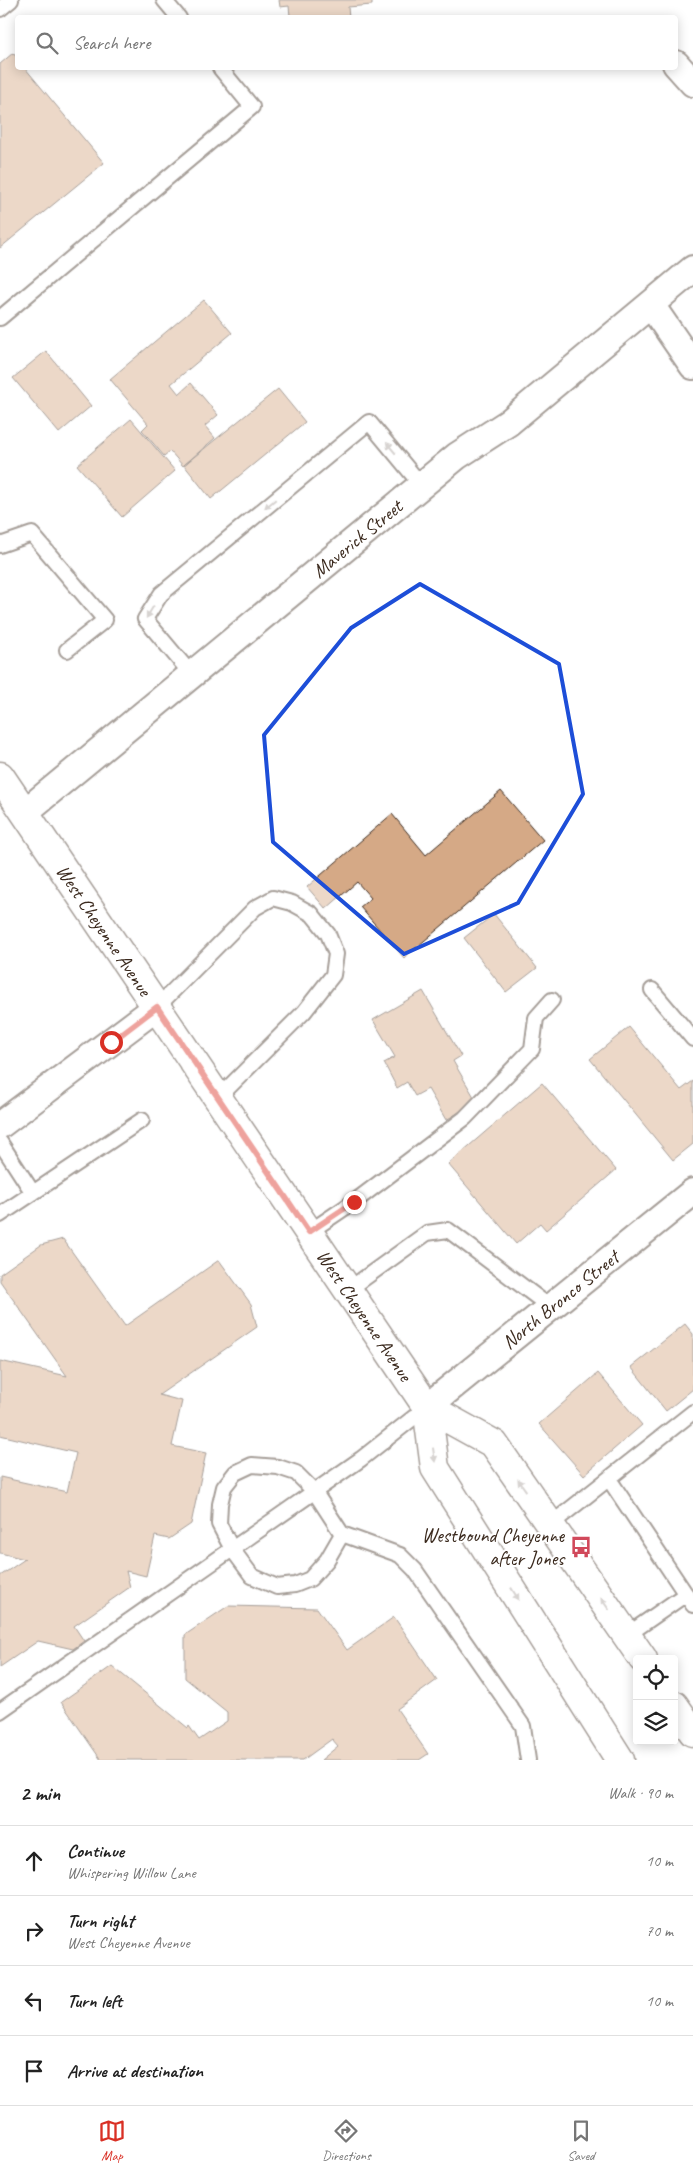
<!DOCTYPE html>
<html lang="en">
<head>
<meta charset="utf-8">
<style>
  body { margin:0; font-family:Caveat,sans-serif; background:#f2f2f2; color:#222 }
  .controls { position:absolute; right:15px; bottom:15px; display:grid; overflow:hidden; border-radius:5px; box-shadow:0 2px 12px #0003 }
  .controls button { width:45px; height:45px; display:grid; place-items:center; padding:0; border:0; border-bottom:1px solid #e0e0e0; background:#fff; color:#222; font:25px sans-serif }
  .stop { position:absolute; width:15px; height:15px; margin:-11px; border:4px solid #d93025; border-radius:50%; background:#fff }
  .stop.end { background:#d93025; border-color:#fff; box-shadow:0 1px 5px #0008 }
  .list { margin:0; padding:0; list-style:none }
  h2 { display:flex; justify-content:space-between; align-items:center; height:65px; margin:0; padding:0 20px; font-size:21px }
  h2 small { font-size:16px; font-weight:400; color:#767676 }
  .list li { display:grid; grid-template-columns:32px 1fr auto; gap:15px; align-items:center; box-sizing:border-box; height:70px; padding:0 20px; border-top:1px solid #e0e0e0 }
  .list b { display:block; font-size:19px; white-space:nowrap }
  .list p { margin:0; font-size:16px; white-space:nowrap; color:#767676 }
  .list em { font-size:16px; font-style:normal; color:#767676 }
  .icon { flex:none; width:28px; height:28px; fill:none; stroke:currentColor; stroke-width:2; stroke-linecap:round; stroke-linejoin:round }
  .map { position:relative; flex:none; width:693px; height:1760px; overflow:hidden }
  .search { position:absolute; background:#fff; box-shadow:0 2px 12px #0003; left:15px; right:15px; top:15px; height:55px; display:flex; align-items:center; gap:12px; box-sizing:border-box; padding:0 18px; border-radius:5px; color:#767676; font-size:19px }
  .sheet { height:345px; background:#fff }
  nav { display:flex; justify-content:space-around; align-items:center; box-sizing:border-box; height:70px; border-top:1px solid #e0e0e0; background:#fff; font-size:14px; color:#767676 }
  nav a { display:grid; justify-items:center; gap:2px }
  nav .on { color:#d93025 }
  .map>svg:first-child { display:block }
  .building { fill:#d5a986; stroke:#3b2a1e }
  .lines { fill:none; stroke-linecap:round; stroke-linejoin:round }
  .lane-casing { stroke:#3b2a1e; stroke-width:18 }
  .street-casing { stroke:#3b2a1e; stroke-width:30 }
  .primary-casing { stroke:#3b2a1e; stroke-width:31 }
  .lane { stroke:#fff; stroke-width:14 }
  .street { stroke:#fff; stroke-width:26 }
  .primary { stroke:#fff; stroke-width:28 }
  .oneway { fill:#a79f9a }
  .route { stroke:#d93025; stroke-width:6 }
  .marked { fill:none; stroke:#1d4ed8; stroke-width:4; stroke-linejoin:round }
  .labels { text-anchor:middle; stroke-width:4; stroke-linejoin:round; paint-order:stroke }
  .street-label { font-size:20px; fill:#3b2a1e; stroke:#fff }
  .poi-label { font-size:20px; fill:#3b2a1e; stroke:#fff; text-anchor:end }
</style>
</head>
<body>
<div class="map">
<svg width="693" height="1760" viewBox="0 0 693 1760">
  <rect width="100%" height="100%" fill="#fff"/>
  <filter id="ink" filterUnits="userSpaceOnUse"><feTurbulence type="fractalNoise" baseFrequency=".02" numOctaves="2"/><feDisplacementMap in="SourceGraphic" scale="10" xChannelSelector="R" yChannelSelector="G"/><feConvolveMatrix kernelMatrix="1 2 1 2 8 2 1 2 1" color-interpolation-filters="sRGB"/></filter>
  <g filter="url(#ink)">
    <!-- building -->
    <path class="building" d="M 279,0 L 372,0 L 372,5 L 348,7 L 349,18 L 304,18 L 304,16 L 290,16 L 289,6 L 280,7 Z
      M 13,53 L 18,59 L 18,68 L 25,68 L 104,163 L 0,248 L 0,64 Z
      M 204,300 L 232,333 L 171,384 L 179,394 L 191,383 L 218,415 L 205,426 L 215,438 L 183,466 L 170,451 L 164,456 L 142,430 L 148,424 L 110,379 Z
      M 46,351 L 91,406 L 59,433 L 13,378 Z
      M 278,389 L 305,422 L 211,499 L 184,465 Z
      M 131,419 L 175,471 L 122,517 L 77,465 Z
      M 501,791 L 543,840 L 404,958 L 360,907 L 371,898 L 357,882 L 326,909 L 307,887 L 392,814 L 426,855 Z
      M 494,914 L 537,968 L 506,992 L 464,938 Z
      M 423,991 L 461,1056 L 453,1061 L 477,1102 L 446,1120 L 428,1089 L 415,1096 L 407,1082 L 397,1088 L 384,1063 L 395,1057 L 373,1020 Z
      M 629,1027 L 681,1090 L 693,1081 L 693,1144 L 673,1160 L 590,1059 Z
      M 542,1083 L 616,1170 L 546,1230 L 540,1223 L 516,1244 L 448,1164 Z
      M 63,1239 L 125,1326 L 219,1260 L 251,1304 L 257,1327 L 159,1395 L 182,1401 L 172,1446 L 206,1453 L 191,1524 L 169,1539 L 155,1536 L 146,1576 L 126,1571 L 130,1587 L 74,1626 L 84,1641 L 73,1649 L 38,1641 L 0,1667 L 0,1576 L 25,1559 L 0,1553 L 0,1477 L 67,1492 L 76,1453 L 0,1435 L 0,1361 L 67,1376 L 0,1281 L 0,1274 L 41,1245 Z
      M 685,1324 L 693,1334 L 693,1389 L 666,1411 L 631,1367 Z
      M 598,1373 L 642,1425 L 584,1475 L 539,1424 Z
      M 228,1606 L 317,1608 L 347,1650 L 394,1617 L 437,1680 L 397,1709 L 428,1754 L 419,1760 L 321,1760 L 338,1746 L 332,1739 L 303,1760 L 101,1760 L 61,1702 L 112,1666 L 188,1728 L 189,1726 L 199,1740 L 227,1721 L 227,1712 L 185,1678 L 185,1635 Z"/>
    <g class="lines">
      <!-- lane casing -->
      <g class="lane-casing">
        <path id="lane" d="M 164,0 L 179,18
          M 0,9 L 11,0
          M 0,318 L 252,107 L 220,68
          M 0,545 L 32,534 L 105,620 L 67,650
          M 192,675 L 145,619 L 161,594 L 369,422 L 422,486
          M 652,990 L 693,1039
          M 157,1007 L 255,908 L 273,898 L 292,903 L 312,914 L 328,934 L 336,954 L 333,975 L 304,1012 L 218,1098
          M 0,1142 L 33,1193
          M 0,1215 L 142,1120
          M 309,1232 L 358,1199 L 465,1118 L 532,1049 L 536,1018 L 552,1000
          M 348,1290 L 427,1233 L 448,1230 L 550,1307
          M 609,1479 L 693,1605
          M 550,1525 L 693,1412
          M 342,1534 L 327,1560 L 310,1579 L 295,1585 L 277,1587 L 252,1576 L 232,1549 L 219,1524 L 220,1504 L 224,1487 L 235,1473 L 252,1465 L 278,1467 L 296,1473 L 314,1491 L 342,1534 L 400,1555 L 415,1570 L 523,1726 L 528,1760
          M 627,1635 L 686,1594
          M 0,1711 L 361,1459 L 427,1407"/>
      </g>
      <!-- street casing -->
      <g class="street-casing">
        <g id="street">
          <path d="M 676,64 L 693,83"/>
          <path d="M 651,305 L 693,366"/>
          <path id="s1" d="M 25,812 L 457,456 L 508,423 L 693,269"/>
          <path d="M 0,1125 L 157,1007"/>
          <path id="s2" d="M 427,1407 L 693,1192"/>
        </g>
      </g>
      <!-- primary casing -->
      <g class="primary-casing">
        <g id="primary">
          <path id="s3" d="M 0,776 L 427,1407 L 435,1468 L 620,1760"/>
          <path d="M 427,1407 L 494,1444 L 643,1659"/>
          <path d="M 674,1705 L 693,1732"/>
        </g>
      </g>
      <!-- lane -->
      <use href="#lane" class="lane"/>
      <!-- street -->
      <use href="#street" class="street"/>
      <!-- primary -->
      <use href="#primary" class="primary"/>
    </g>
    <!-- one-way arrows -->
    <defs><path id="oneway-solid" d="M-6-.8H1V-3.2L6.5 0L1 3.2V.8H-6Z" transform="scale(1.25)"/></defs>
    <g class="oneway">
      <use href="#oneway-solid" transform="translate(391 448) rotate(-130)"/>
      <use href="#oneway-solid" transform="translate(270 504) rotate(140)"/>
      <use href="#oneway-solid" transform="translate(150 612) rotate(121)"/>
      <use href="#oneway-solid" transform="translate(434 1455) rotate(82)"/>
      <use href="#oneway-solid" transform="translate(522 1485) rotate(-125)"/>
      <use href="#oneway-solid" transform="translate(515 1594) rotate(58)"/>
      <use href="#oneway-solid" transform="translate(605 1604) rotate(-125)"/>
    </g>
  </g>
  <g class="lines" filter="url(#ink)">
    <!-- route -->
    <path class="route" d="M 111,1042 L 157,1007 L 309,1232 L 354,1202"/>
  </g>
  <!-- marked area -->
  <path d="M0 0H693V1760H0ZM 420,584 L 559,664 L 583,794 L 518,903 L 404,954 L 273,842 L 264,735 L 351,628 Z" fill="#fff" fill-opacity=".55" fill-rule="evenodd"/>
  <path class="marked" d="M 420,584 L 559,664 L 583,794 L 518,903 L 404,954 L 273,842 L 264,735 L 351,628 Z"/>
  <!-- icons -->
  <defs>
    <g id="bus-bare" transform="scale(1.725)"><path d="M-5-6H5V4H4V6H2V4H-2V6H-4V4H-5ZM-3.5-4V0h7V-4ZM-3.5 1.2v1.5H-2V1.2ZM2 1.2v1.5H3.5V1.2Z" fill="#d1495b" stroke="#fff" stroke-width="2.5" paint-order="stroke"/></g>
  </defs>
  <g fill-rule="evenodd">
    <use href="#bus-bare" x="581" y="1547"/>
  </g>
  <g class="labels">
    <!-- street labels -->
    <g class="street-label">
      <text dy="7" stroke="none"><textPath href="#s1" startOffset="430">Maverick Street</textPath></text>
      <text dy="7" stroke="none"><textPath href="#s3" startOffset="186">West Cheyenne Avenue</textPath></text>
      <text dy="7" stroke="none"><textPath href="#s2" startOffset="171">North Bronco Street</textPath></text>
      <text dy="7" stroke="none"><textPath href="#s3" startOffset="651">West Cheyenne Avenue</textPath></text>
    </g>
    <!-- poi labels -->
    <g class="poi-label">
      <text x="564" y="1542">Westbound Cheyenne<tspan x="564" dy="23">after Jones</tspan></text>
    </g>
  </g>
</svg>
<div class="controls">
<button><svg class="icon" aria-label="locate" viewBox="0 0 24 24"><circle cx="12" cy="12" r="6"/><path d="M12 2v4M12 18v4M2 12h4M18 12h4"/></svg></button>
<button><svg class="icon" aria-label="layers" viewBox="0 0 24 24"><path d="M12 4l9 5-9 5-9-5zM3 14l9 5 9-5"/></svg></button>
</div>
<div class="stop" style="left:111px;top:1042px"></div>
<div class="stop end" style="left:354px;top:1202px"></div>
<div class="search"><svg class="icon" aria-label="search" viewBox="0 0 24 24"><circle cx="10" cy="10" r="6"/><path d="M15 15l6 6"/></svg>Search here</div>
</div>
<section class="sheet">
<h2>2 min<small>Walk · 90 m</small></h2>
<ul class="list">
<li><svg class="icon" aria-label="ahead" viewBox="0 0 24 24"><path d="M12 20V5M6 11l6-6 6 6"/></svg><div><b>Continue</b><p>Whispering Willow Lane</p></div><em>10 m</em></li>
<li><svg class="icon" aria-label="right" viewBox="0 0 24 24"><path d="M7 20v-9h11M14 6l5 5-5 5"/></svg><div><b>Turn right</b><p>West Cheyenne Avenue</p></div><em>70 m</em></li>
<li><svg class="icon" aria-label="left" viewBox="0 0 24 24"><path d="M17 20v-9H6M10 6l-5 5 5 5"/></svg><div><b>Turn left</b></div><em>10 m</em></li>
<li><svg class="icon" aria-label="arrive" viewBox="0 0 24 24"><path d="M6 21V4h12l-3 4 3 4H6"/></svg><div><b>Arrive at destination</b></div></li>
</ul>
</section>
<nav>
<a class="on"><svg class="icon" aria-label="map" viewBox="0 0 24 24"><path d="M3 6l6-2 6 2 6-2v14l-6 2-6-2-6 2zM9 4v14M15 6v14"/></svg>Map</a>
<a><svg class="icon" aria-label="directions" viewBox="0 0 24 24"><path d="M12 3l9 9-9 9-9-9zM9 14v-3h6M13 9l2 2-2 2"/></svg>Directions</a>
<a><svg class="icon" aria-label="saved" viewBox="0 0 24 24"><path d="M7 4h10v16l-5-4-5 4z"/></svg>Saved</a>
</nav>
</body>
</html>
